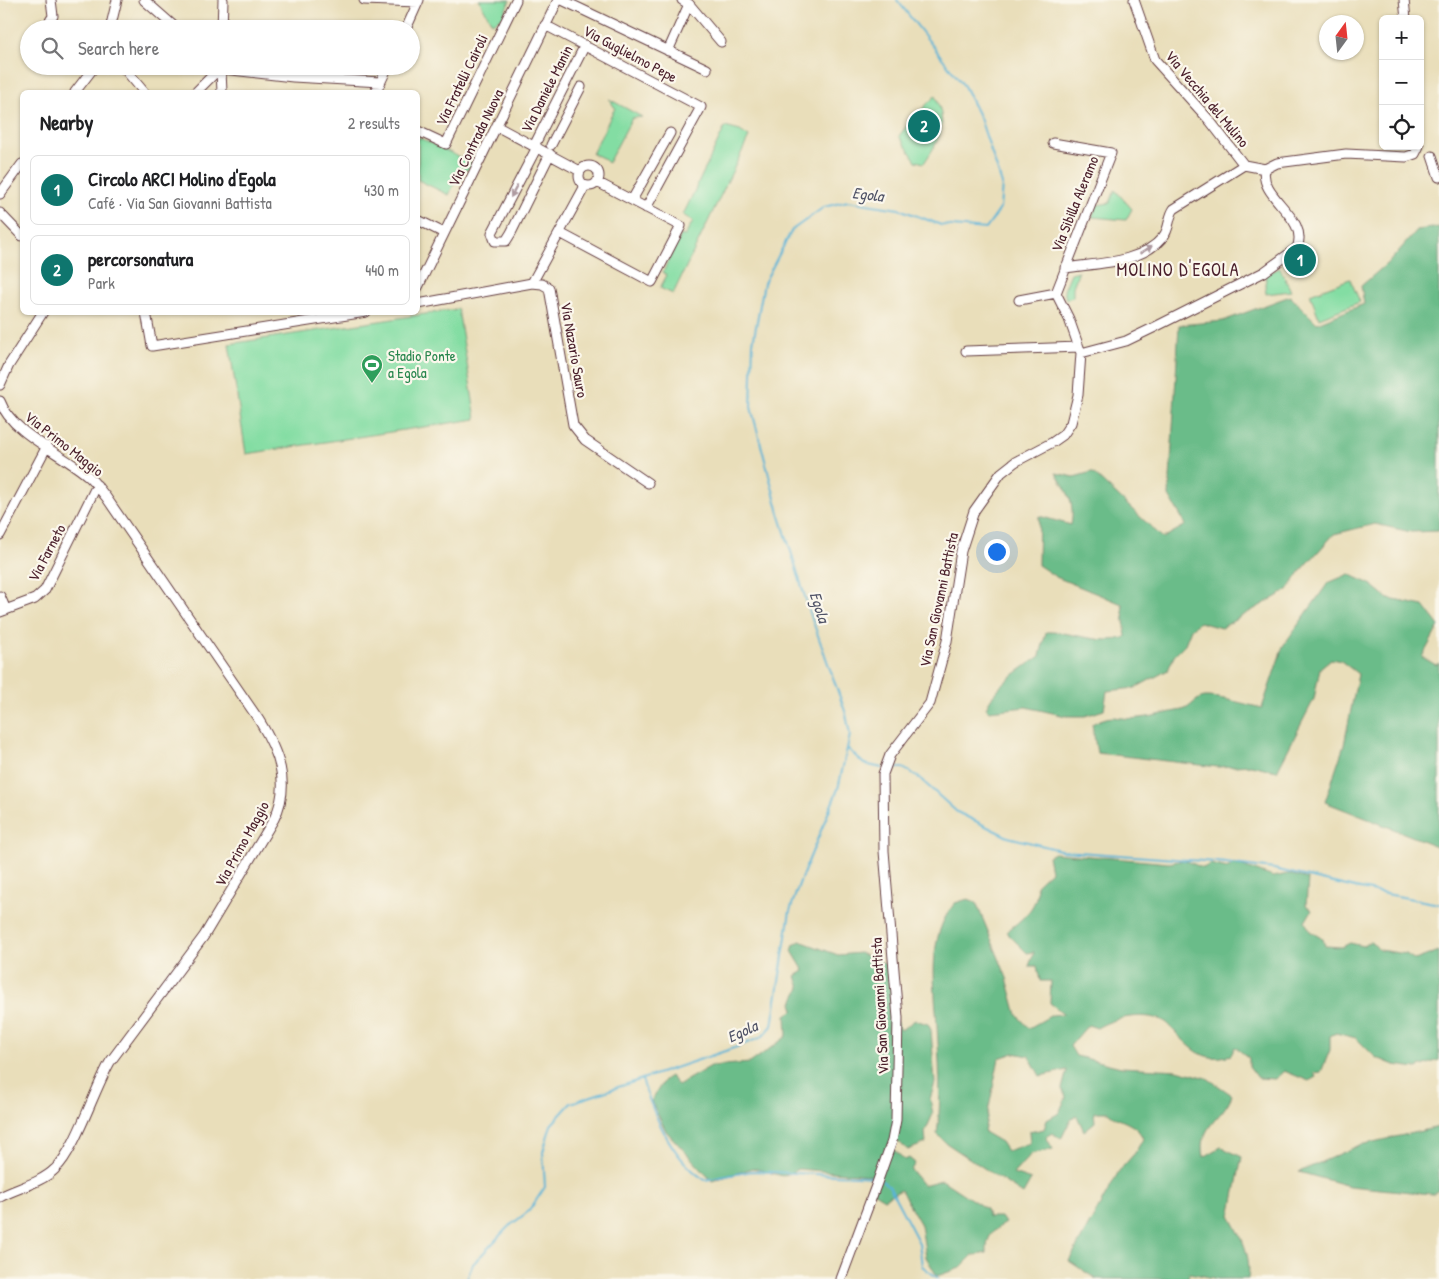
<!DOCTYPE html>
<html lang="en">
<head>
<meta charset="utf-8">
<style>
  body { margin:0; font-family:"Patrick Hand",sans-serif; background:#f2f2f2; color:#202124 }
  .controls { position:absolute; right:15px; top:15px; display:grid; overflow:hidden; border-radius:8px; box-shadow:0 1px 4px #0004 }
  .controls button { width:45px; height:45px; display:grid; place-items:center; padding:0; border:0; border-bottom:1px solid #e0e0e0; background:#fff; color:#202124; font:25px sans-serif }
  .compass { position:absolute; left:1319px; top:15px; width:45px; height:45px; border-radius:50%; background:#fff; box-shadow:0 1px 4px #0004; rotate:15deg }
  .you { position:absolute; left:996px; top:551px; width:18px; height:18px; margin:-12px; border:4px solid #fff; border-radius:50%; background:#1a73e8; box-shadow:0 0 0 8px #1a73e833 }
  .badge { display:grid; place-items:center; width:32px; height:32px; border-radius:50%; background:#0f766e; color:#fff; font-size:16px; font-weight:700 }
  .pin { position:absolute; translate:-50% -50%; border:2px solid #fff; box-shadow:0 1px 5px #0006 }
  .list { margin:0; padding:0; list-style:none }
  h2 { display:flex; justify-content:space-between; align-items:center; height:65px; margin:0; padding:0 20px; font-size:21px }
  h2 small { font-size:16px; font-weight:400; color:#757577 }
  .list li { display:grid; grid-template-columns:32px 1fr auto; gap:15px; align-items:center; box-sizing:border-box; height:70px; margin:0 10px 10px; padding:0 10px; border:1px solid #e0e0e0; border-radius:8px }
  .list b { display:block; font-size:19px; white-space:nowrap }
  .list p { margin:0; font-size:16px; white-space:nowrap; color:#757577 }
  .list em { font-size:16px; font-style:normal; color:#757577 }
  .icon { flex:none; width:28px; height:28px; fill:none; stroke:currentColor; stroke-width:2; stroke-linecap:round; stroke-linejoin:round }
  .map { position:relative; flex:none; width:1439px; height:1279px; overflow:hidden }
  .search { position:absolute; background:#fff; box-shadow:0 1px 4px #0004; left:20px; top:20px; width:400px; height:55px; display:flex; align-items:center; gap:12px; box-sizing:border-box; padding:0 18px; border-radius:28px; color:#757577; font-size:19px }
  .panel { position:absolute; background:#fff; box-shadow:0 1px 4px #0004; left:20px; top:90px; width:400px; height:225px; border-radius:8px }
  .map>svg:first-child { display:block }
  .green { fill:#83dda3; stroke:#667e67 }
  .forest { fill:#6abc89; stroke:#5a6e5a; fill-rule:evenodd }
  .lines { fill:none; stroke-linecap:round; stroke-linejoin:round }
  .stream { stroke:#5ab4d7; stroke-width:2 }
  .minor-casing { stroke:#623c40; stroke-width:11 }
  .minor { stroke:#fff; stroke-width:9 }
  .oneway { fill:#ae9aa0 }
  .labels { text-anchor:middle; stroke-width:4.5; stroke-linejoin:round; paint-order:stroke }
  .street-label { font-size:15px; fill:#4a1f2b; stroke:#fbf7ec }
  .leisure-label { font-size:15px; fill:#27864d; stroke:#fbf7ec; text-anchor:start }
  .water-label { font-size:16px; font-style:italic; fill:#505367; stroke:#fbf7ec }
  .quarter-label { font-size:18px; letter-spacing:1px; fill:#4a1f2b; stroke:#fbf7ec }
</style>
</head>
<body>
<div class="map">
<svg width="1439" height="1279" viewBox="0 0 1439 1279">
  <rect width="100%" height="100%" fill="#fbf7ec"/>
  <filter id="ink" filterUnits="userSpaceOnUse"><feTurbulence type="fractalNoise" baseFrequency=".02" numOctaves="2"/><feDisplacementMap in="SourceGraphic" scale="10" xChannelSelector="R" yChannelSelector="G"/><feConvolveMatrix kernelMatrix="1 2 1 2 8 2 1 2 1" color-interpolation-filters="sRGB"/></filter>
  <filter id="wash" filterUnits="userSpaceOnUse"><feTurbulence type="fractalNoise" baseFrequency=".0096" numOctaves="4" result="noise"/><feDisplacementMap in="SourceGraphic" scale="20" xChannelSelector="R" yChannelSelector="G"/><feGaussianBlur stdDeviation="1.12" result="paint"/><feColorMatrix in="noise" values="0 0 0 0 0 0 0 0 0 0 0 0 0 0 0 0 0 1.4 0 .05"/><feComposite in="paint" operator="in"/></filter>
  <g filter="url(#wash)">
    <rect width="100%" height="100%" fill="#e9deba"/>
    <!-- green -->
    <path class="green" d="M 479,0 L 510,0 L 502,18 L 492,23 Z
      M 935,96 C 948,124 941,138 924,163 L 916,161 L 899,136 L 911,120 Z
      M 609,99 L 642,117 L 632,118 L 608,163 L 603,158 L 592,154 L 615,108 Z
      M 725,127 L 740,131 L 749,137 L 673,294 L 660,288 L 667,275 L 663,272 L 681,235 L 685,236 L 693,221 L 683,215 Z
      M 418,137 L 472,163 L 468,170 L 461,170 L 449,195 L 418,180 Z
      M 1115,190 L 1132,209 L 1126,220 L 1092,217 L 1097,205 L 1110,203 Z
      M 1280,268 L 1291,291 L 1266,294 L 1265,284 L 1267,274 Z
      M 1079,271 L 1073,287 L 1073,297 L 1066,299 L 1064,290 L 1071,273 Z
      M 1350,279 L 1360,302 L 1319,318 L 1310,294 Z
      M 458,309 L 476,419 L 246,454 L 229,344 Z"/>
    <!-- forest -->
    <path class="forest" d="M 1439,227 L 1439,531 L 1411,532 L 1375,524 L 1334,534 L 1300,572 L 1288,590 L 1221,628 L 1199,622 L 1191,629 L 1185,644 L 1175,654 L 1168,670 L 1135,688 L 1107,691 L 1104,710 L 1085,716 L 1066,716 L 1026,707 L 989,711 L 986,708 C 996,684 1020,670 1040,656 L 1046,632 C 1073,631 1101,646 1126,637 L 1122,604 L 1056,577 L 1038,565 L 1039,516 L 1071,525 C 1075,501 1068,493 1056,473 L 1074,477 L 1092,472 L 1163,538 L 1186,525 L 1169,496 L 1179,325 L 1223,321 L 1290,296 L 1317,323 L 1364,304 L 1361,286 L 1391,260 L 1417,230 Z
      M 1349,574 L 1372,585 L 1389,599 L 1424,606 L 1439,626 L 1422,657 L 1436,665 L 1439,663 L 1439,847 L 1325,802 L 1344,745 L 1358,674 L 1341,661 L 1331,659 L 1320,668 L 1314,699 L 1277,771 L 1251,765 L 1218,767 L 1097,753 L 1092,724 C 1116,711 1116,721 1140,718 C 1154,717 1168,712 1182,710 C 1190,709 1195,698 1205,697 C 1218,696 1248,705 1262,708 L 1283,646 L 1328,583 Z
      M 1054,853 L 1169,863 L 1184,860 L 1203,868 L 1211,864 L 1227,868 L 1235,863 L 1273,877 L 1288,874 L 1308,879 L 1306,905 L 1312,910 L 1305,922 L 1311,932 L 1323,939 L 1325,946 L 1342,947 L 1350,943 L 1363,946 L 1371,941 L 1379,950 L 1406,954 L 1415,960 L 1439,951 L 1439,1060 L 1417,1068 L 1394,1065 L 1375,1057 L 1356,1038 L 1336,1033 L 1330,1036 L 1330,1050 L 1321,1072 L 1314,1073 L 1316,1077 L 1309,1081 L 1284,1071 L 1275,1079 L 1258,1078 L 1249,1066 L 1249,1058 L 1235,1047 L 1231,1055 C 1203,1063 1194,1050 1175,1032 C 1172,1028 1168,1023 1164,1021 C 1145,1012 1115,1017 1097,1028 L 1088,1025 L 1070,1046 L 1076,1056 L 1121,1067 L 1177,1070 L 1207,1078 L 1232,1095 C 1222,1121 1198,1124 1204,1157 L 1221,1147 L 1242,1157 L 1230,1216 C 1241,1235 1252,1257 1248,1279 L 1218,1279 L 1190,1273 L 1187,1279 L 1096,1279 L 1069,1261 L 1119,1171 L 1135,1153 L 1143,1139 C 1137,1122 1120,1123 1108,1112 L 1094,1112 L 1095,1122 L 1084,1131 L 1077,1116 L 1071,1119 L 1061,1139 L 1052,1133 L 1046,1137 L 1053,1149 L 1031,1154 L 1013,1174 L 1031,1180 L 1023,1194 L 946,1143 L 937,1134 C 942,1099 939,1060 937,1026 C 935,985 926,937 955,903 L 968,899 L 976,902 L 1007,978 L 1017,1015 L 1029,1028 L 1052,1015 L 1064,1014 L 1050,1003 L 1051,981 L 1040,981 L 1037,966 L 1029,966 L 1034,952 L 1027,953 L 1006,932 C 1021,920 1041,906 1036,885 L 1051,871 L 1048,856 ZM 1014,1053 L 1029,1056 L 1040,1076 L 1067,1070 L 1062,1089 L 1066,1097 L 1059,1113 L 1047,1120 L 1044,1129 L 1029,1132 L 1030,1143 L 1007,1151 L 1001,1142 L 984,1132 L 999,1058 Z
      M 800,941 L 838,955 L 860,953 L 888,965 L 892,981 L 893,1016 L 901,1030 L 915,1020 L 928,1024 L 931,1030 L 935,1083 L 930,1099 L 933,1114 L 925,1132 L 926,1143 L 908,1150 L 896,1140 L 893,1149 L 905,1160 L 909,1158 L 915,1163 L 911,1170 L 923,1185 L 942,1180 L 986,1209 L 988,1217 L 1001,1217 L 1005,1223 C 992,1231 986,1237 987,1253 L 972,1256 L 960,1268 L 937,1276 L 926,1257 L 921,1225 L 901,1190 L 884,1199 L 871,1191 L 874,1181 L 870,1175 L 798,1169 L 783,1176 L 753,1168 L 712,1181 L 666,1131 L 651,1101 L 664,1080 L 670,1076 L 678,1085 L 711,1066 L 750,1063 L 787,1036 L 786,1015 L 794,1010 L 792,1003 L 800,988 L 796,976 L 804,971 L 792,951 L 794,945 Z
      M 1439,1127 L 1439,1190 L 1432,1194 L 1349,1186 L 1299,1172 L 1360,1145 Z"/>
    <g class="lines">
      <!-- stream -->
      <path class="stream" d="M 847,748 L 864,764 L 882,768
        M 889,768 L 903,768 L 917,776 L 957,812 L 1008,837 L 1064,851 L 1217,862 L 1274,869 L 1355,888 L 1439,904
        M 642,1080 C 654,1115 672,1159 705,1180 L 752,1171 L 876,1177
        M 882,1181 L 889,1186 L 919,1243 L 922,1266 L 939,1279
        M 467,1279 L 473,1264 L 508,1227 L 529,1211 L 545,1187 L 543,1152 L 551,1125 L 571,1103 L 737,1047 L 762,1037 L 772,1026 L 790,911 L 799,884 L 838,789 L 850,735 L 846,714 L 811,616 L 779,513 L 751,407 L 753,343 L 764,283 L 792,230 L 824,207 L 848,201 L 899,209 L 941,225 L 986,229 L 1000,209 L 1002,184 L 980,118 L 964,86 L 897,0"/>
    </g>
  </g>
  <g filter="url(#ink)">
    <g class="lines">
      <!-- minor casing -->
      <g class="minor-casing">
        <path id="minor" d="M 144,0 L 177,29
          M 364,0 L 418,2
          M 562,0 L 707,69
          M 1134,0 L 1155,60 L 1210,121 L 1244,165 L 1265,169
          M 1404,0 L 1406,19
          M 689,4 L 721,42
          M 545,25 L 701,107 L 646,208
          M 45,29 L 53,16 L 51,0
          M 110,29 L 117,0
          M 222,29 L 223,0
          M 406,29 L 419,0
          M 668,51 L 689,4 L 682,0
          M 122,66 L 144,92
          M 223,69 L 293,77 L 380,82
          M 221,71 L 222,92
          M 75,92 L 95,66
          M 196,92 L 216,72 L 223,69
          M 376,92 L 388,66
          M 498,127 L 580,171
          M 418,131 L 446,144 L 516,0
          M 551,145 L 581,87
          M 534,146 L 585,45
          M 537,147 L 492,233 L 495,241 L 506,241 L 511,233 L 550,154
          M 1432,156 L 1439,177
          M579 176a10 10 0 1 1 20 0a10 10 0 1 1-20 0Z
          M 0,194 L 22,164
          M 632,200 L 670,133
          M 0,213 L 22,236
          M 418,220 L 444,233
          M 560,233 L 652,282 L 681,226 L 597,182
          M 1065,268 C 1096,263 1141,264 1163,237 C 1170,229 1168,217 1174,209 L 1244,165
          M 532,283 L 585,186
          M 418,287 L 558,0
          M 1019,300 L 1056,293
          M 418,304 L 532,283 L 542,284 L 549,288 L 573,425 L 585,440 L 648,483
          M 146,312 L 152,346 L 366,312
          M 966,351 L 1079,347
          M 1081,353 L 1126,341 L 1153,328 L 1264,272 L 1297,248 C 1310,217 1258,198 1265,169 L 1277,163 L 1346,154 L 1406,157 L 1415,154 L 1419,146
          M 0,385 L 9,365 L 43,312
          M 0,401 C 12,434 62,453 88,476 C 95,482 100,490 106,497 L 259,720 C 278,751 292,784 274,819 L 204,936 L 110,1062 C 94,1090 75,1151 55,1169 C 41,1183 17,1188 0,1197
          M 0,535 L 47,446
          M 0,596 L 6,610
          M 0,612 L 35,599 L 45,590 L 97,485
          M 841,1279 L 877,1183 L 892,1141 L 896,1120 L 898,1018 L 884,851 L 883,774 L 890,755 L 930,703 L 947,641 L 961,551 L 974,511 L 1001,473 L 1015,462 L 1053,442 L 1063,435 L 1071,423 L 1078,395 L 1081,353 L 1069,319 L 1056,293 L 1111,153 L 1053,143"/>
      </g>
      <!-- minor -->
      <use href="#minor" class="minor"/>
    </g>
    <!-- one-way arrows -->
    <defs><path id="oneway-solid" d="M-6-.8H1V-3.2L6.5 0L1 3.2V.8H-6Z" transform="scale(1.25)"/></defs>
    <g class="oneway">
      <use href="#oneway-solid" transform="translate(514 191) rotate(118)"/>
      <use href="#oneway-solid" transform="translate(1146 250) rotate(-31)"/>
    </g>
  </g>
  <!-- icons -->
  <defs>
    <g id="stadium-pin" transform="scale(1.125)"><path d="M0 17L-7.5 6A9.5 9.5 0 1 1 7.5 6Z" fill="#2e9e5b" stroke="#fbf7ec"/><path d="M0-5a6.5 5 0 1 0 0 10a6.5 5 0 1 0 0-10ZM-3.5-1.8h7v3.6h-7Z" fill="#fff"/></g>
  </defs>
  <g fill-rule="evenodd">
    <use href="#stadium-pin" x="372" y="365"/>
  </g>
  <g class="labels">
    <!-- street labels -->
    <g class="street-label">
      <text transform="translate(630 54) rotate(28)" y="5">Via Guglielmo Pepe</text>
      <text transform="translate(462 80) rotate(-64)" y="5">Via Fratelli Cairoli</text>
      <text transform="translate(547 89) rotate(-63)" y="5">Via Daniele Manin</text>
      <text transform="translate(1207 99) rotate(50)" y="5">Via Vecchia del Mulino</text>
      <text transform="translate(476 138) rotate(-64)" y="5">Via Contrada Nuova</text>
      <text transform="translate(1075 204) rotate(-68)" y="5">Via Sibilla Aleramo</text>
      <text transform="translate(574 350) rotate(80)" y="5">Via Nazario Sauro</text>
      <text transform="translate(64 444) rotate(38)" y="5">Via Primo Maggio</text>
      <text transform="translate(47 553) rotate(-62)" y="5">Via Farneto</text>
      <text transform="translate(939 600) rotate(-78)" y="5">Via San Giovanni Battista</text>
      <text transform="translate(242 844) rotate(-61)" y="5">Via Primo Maggio</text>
      <text transform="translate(880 1006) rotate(-93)" y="5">Via San Giovanni Battista</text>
    </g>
    <!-- leisure labels -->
    <g class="leisure-label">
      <text x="388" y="361">Stadio Ponte<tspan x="388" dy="17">a Egola</tspan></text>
    </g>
    <!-- water labels -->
    <g class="water-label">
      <text transform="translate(868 194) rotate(7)" y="6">Egola</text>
      <text transform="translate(820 607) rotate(72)" y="6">Egola</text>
      <text transform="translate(742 1031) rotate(-25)" y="6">Egola</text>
    </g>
    <!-- quarter labels -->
    <g class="quarter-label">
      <text x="1178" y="276">MOLINO D'EGOLA</text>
    </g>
  </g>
</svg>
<div class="controls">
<button>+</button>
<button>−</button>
<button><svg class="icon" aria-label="locate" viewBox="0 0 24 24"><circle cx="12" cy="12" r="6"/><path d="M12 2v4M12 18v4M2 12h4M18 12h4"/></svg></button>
</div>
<svg class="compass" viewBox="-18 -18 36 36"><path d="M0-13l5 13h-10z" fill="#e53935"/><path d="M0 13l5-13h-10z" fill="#757577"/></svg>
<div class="you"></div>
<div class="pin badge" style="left:1300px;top:260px">1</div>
<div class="pin badge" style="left:924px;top:126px">2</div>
<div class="search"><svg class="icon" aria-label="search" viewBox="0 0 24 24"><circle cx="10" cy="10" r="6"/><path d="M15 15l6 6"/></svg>Search here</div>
<section class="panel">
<h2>Nearby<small>2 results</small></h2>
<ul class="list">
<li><span class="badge">1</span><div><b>Circolo ARCI Molino d'Egola</b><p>Café · Via San Giovanni Battista</p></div><em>430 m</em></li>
<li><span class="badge">2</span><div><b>percorsonatura</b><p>Park</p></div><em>440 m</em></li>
</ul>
</section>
</div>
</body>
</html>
